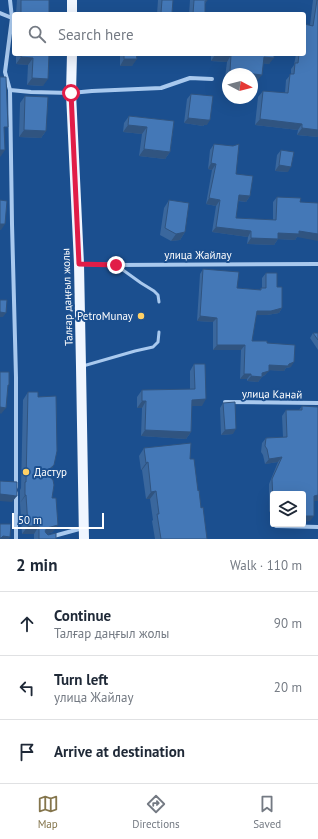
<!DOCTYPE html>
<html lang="en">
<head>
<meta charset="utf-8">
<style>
  body { margin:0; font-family:"PT Sans",sans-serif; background:#f6f6f7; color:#1f2937 }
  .controls { position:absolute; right:12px; bottom:12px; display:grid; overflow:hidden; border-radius:4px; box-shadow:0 4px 16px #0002 }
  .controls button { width:36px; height:36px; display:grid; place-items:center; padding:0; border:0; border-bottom:1px solid #e0e1e3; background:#fff; color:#1f2937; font:20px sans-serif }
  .compass { position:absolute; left:222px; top:68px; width:36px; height:36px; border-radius:50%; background:#fff; box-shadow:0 4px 16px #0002; rotate:97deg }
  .scale { position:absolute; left:12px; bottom:10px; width:92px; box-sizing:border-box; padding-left:4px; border:2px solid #fff; border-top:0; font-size:11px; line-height:14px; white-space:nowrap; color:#fff; -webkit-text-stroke:3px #1b4f8f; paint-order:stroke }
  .stop { position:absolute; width:12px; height:12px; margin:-9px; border:3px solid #e11d48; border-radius:50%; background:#fff }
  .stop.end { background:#e11d48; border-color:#fff; box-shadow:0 1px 4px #0008 }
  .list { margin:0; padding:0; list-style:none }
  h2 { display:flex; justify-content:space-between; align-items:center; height:52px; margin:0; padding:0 16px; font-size:17px }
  h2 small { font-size:13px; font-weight:400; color:#747a83 }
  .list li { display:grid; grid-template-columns:26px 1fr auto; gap:12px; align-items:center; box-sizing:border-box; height:64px; padding:0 16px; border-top:1px solid #e0e1e3 }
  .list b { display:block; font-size:15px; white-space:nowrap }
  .list p { margin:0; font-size:13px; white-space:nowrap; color:#747a83 }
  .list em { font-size:13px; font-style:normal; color:#747a83 }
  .icon { flex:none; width:22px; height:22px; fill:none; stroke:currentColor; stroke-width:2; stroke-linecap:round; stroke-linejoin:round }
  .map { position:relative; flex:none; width:318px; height:539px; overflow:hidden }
  .search { position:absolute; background:#fff; box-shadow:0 4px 16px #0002; left:12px; right:12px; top:12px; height:44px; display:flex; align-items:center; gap:10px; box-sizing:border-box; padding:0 14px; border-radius:4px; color:#747a83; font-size:15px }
  .sheet { height:244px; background:#fff }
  nav { display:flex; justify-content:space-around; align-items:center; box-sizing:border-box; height:56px; border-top:1px solid #e0e1e3; background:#fff; font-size:11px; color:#747a83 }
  nav a { display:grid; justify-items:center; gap:2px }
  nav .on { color:#84754c }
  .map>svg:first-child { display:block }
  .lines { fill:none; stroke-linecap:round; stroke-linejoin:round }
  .service { stroke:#a9c9ee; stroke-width:3 }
  .minor { stroke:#a9c9ee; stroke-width:4 }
  .primary { stroke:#f0f6ff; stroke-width:10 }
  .wall { fill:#3a679d }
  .shaded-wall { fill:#305480 }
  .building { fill:#4478b7; stroke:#305480 }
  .route { stroke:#e11d48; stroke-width:5 }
  .poi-dot { fill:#ffd166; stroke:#1b4f8f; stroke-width:1.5 }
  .labels { text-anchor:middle; stroke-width:4; stroke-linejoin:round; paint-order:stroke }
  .street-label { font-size:11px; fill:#fff; stroke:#1b4f8f }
  .poi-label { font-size:11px; fill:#fff; stroke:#1b4f8f; text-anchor:end }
</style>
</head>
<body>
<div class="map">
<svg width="318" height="539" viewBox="0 0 318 539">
  <rect width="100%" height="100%" fill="#1b4f8f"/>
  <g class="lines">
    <!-- service -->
    <path class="service" d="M 116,265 L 141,283 L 154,291 L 158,295 L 159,302
      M 83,366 L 135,351 L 153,347 L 158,342 L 159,332"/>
    <!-- minor -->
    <path class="minor" d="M 10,0 L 12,18 L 5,72 L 10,90 L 12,224 L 16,377 L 16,487
      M 0,13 L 12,18
      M 10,90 L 31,92 L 71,93 L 92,91 L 161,88 L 190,78 L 212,79
      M 79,264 L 116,265 L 318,264
      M 225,402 L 318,403
      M 16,493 L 16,539
      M 276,526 L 318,527
      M 43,539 L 83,528"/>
    <!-- primary -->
    <path class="primary" d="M 72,14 L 72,0
      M 72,54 L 71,93 L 79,264 L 81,367 L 84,539"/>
  </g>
  <!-- wall -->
  <path class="wall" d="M 17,0 L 49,0 L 49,14 L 16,14 Z
    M 158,0 L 173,0 L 172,13 L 189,14 L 190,0 L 207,0 L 205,4 L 205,14 L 157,14 Z
    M 313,0 L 318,0 L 318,137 L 297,135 L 298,130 L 255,125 L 258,97 L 263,91 L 285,93 L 286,80 L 291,74 L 291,69 L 294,65 L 296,54 L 304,54 L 310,25 Z
    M 16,54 L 49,54 L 43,86 L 27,85 L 28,65 L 16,64 Z
    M 120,54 L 152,54 L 136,56 L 132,66 L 120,66 Z
    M 211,54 L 274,54 L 269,64 L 263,63 L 257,81 L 252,80 L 252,74 L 228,74 L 228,78 L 225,77 L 227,62 L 211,61 Z
    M 191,94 L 207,125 L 204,125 L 203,126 L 184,123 L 187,99 Z
    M 25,96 L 46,131 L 41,138 L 19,137 L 20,103 Z
    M 129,116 L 174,121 L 170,152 L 165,159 L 139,156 L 142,134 L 123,132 L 124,123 Z
    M 214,144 L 236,174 L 250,196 L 246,202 L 238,201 L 236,218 L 273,220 L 273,202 L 277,197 L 297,237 L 295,240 L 278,239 L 274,245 L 247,244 L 248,237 L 212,232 L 216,206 L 206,204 L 212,170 L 208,169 L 210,150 Z
    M 281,150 L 288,172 L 275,171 L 277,155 Z
    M 169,200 L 185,232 L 180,240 L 171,241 L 160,235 L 164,208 Z
    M 203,269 L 237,288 L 260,290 L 261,288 L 262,288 L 262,278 L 266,273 L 277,287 L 282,308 L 279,313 L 267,315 L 256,315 L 252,341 L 267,343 L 291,367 L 286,368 L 284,371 L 269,370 L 265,375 L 262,377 L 258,382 L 247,381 L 247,379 L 240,379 L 241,350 L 213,350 L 213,322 L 197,321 L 200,274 Z
    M 318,329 L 318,355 L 318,350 L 310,338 L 313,333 L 318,333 Z
    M 194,364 L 202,406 L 192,406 L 191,432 L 186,439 L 141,436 L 142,408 L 137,408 L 137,397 L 142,390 L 190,389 L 190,371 Z
    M 28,392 L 38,397 L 54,465 L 47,475 L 52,498 L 53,532 L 47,534 L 56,539 L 34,539 L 34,534 L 22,534 L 20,503 L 20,490 L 21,488 L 23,400 Z
    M 223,403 L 233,434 L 221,435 L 220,408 Z
    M 302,406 L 318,407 L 318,501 L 314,501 L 310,521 L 303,494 L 273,494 L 273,511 L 269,512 L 269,484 L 278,462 L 265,464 L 263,455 L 261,452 L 262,443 L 266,438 L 283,437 L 282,416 L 286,410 L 299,410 Z
    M 144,448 L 190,459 L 207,539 L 155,539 L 152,521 L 153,520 L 150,499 L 146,499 L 142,470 L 141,470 L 139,456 Z"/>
  <!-- shaded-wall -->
  <path class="shaded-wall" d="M 134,54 L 152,54 L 132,57 Z
    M 215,55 L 231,55 L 227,62 L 211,61 Z
    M 21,57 L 33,58 L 28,65 L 16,64 Z
    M 264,57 L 274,58 L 269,64 L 259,63 Z
    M 124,59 L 137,59 L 132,66 L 120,66 Z
    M 230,71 L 262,75 L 257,81 L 252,80 L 252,74 L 228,74 L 228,78 L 225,77 Z
    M 32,78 L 48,79 L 43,86 L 27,85 Z
    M 188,118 L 207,120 L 210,120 L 207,125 L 204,125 L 203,126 L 184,123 Z
    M 260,119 L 302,124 L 298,130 L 255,125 Z
    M 128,125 L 147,127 L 142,134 L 123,132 Z
    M 302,128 L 318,130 L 318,137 L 297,135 Z
    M 24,130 L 46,131 L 41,138 L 19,137 Z
    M 144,149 L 170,152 L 165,159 L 139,156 Z
    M 0,150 L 5,150 L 1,156 L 0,157 Z
    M 211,163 L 216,164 L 212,170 L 208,169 Z
    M 279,165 L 291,167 L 288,172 L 275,171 Z
    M 239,195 L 250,196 L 246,202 L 235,200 Z
    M 209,198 L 220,200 L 216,206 L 206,204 Z
    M 0,224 L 5,224 L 1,230 L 0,230 Z
    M 216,227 L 251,231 L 248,237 L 212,232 Z
    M 299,231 L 318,234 L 318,241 L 297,237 L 295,240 L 274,239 L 278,233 Z
    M 185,232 L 180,240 L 171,241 L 176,234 Z
    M 251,238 L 278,239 L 274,245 L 247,244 Z
    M 282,308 L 279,313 L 267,315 L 253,315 L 257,311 Z
    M 0,312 L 6,313 L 3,317 L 0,317 Z
    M 200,316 L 217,318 L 213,322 L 197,321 Z
    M 217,345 L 245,345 L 241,350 L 213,350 Z
    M 294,362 L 291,367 L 286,368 L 284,371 L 265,370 L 269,365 L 289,364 Z
    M 269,371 L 265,375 L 261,377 L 262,377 L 258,382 L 247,381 L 251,376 Z
    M 244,374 L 251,374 L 247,379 L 240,379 Z
    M 206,399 L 202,406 L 188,406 L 192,400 Z
    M 142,401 L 146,401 L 142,408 L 137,408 Z
    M 0,407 L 6,408 L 1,414 L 0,413 Z
    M 236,429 L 233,434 L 221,435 L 225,430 Z
    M 145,430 L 191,432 L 186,439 L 141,436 Z
    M 282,457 L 278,462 L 265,464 L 269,459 Z
    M 148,462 L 142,470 L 141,470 L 146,463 Z
    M 54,465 L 49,473 L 40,481 L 45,473 Z
    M 156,491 L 150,499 L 146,499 L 151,492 Z
    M 0,494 L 17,496 L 12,502 L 0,501 Z
    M 25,495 L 26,495 L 20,503 Z
    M 318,495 L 318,501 L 310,501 L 314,496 Z
    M 273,506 L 273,511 L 269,512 Z
    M 303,516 L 314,516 L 310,521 L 303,522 Z
    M 58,525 L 53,532 L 42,536 L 47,528 Z
    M 28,526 L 39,526 L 34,534 L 22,534 Z
    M 3,536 L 10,537 L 9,539 L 0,539 L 0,538 Z"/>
  <!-- building -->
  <path class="building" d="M 21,0 L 49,0 L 49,14 L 21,14 Z
    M 162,0 L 173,0 L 172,13 L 193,14 L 194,0 L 207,0 L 207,1 L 205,1 L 205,14 L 161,14 L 161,13 Z
    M 317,0 L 318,0 L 318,130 L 302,128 L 302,124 L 260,119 L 263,91 L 288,93 L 290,74 L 294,74 L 295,63 L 298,63 L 299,54 L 304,54 L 304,24 L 313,26 Z
    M 21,54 L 49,54 L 48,79 L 32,78 L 33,58 L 21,57 Z
    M 124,54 L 136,54 L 137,59 L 124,59 Z
    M 215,54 L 274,54 L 274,58 L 264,57 L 262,75 L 230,71 L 231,55 L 215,55 Z
    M 0,77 L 6,77 L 8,127 L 4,127 L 5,150 L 0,150 Z
    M 191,94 L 213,96 L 210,120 L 207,120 L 188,118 Z
    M 25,96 L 48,97 L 46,131 L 24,130 Z
    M 129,116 L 174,121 L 170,152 L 144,149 L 147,127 L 128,125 Z
    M 214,144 L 233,146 L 239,144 L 236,174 L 253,176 L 250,196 L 239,195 L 236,218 L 276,220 L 277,197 L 301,198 L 300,202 L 318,203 L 318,234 L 299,231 L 299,234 L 278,233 L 278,239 L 251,238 L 251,231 L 216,227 L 220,200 L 209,198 L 216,164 L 211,163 Z
    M 281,150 L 294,152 L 291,167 L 279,165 Z
    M 0,200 L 7,201 L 5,224 L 0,224 Z
    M 169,200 L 189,203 L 185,232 L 176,234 L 165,228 Z
    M 203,269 L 239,272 L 237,288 L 261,290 L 261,288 L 266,288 L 266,273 L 277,273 L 277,287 L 282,287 L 282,308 L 271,311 L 257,311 L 252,341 L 267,341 L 267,343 L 295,345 L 294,362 L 289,364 L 288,366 L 269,365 L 269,371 L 262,373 L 262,377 L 251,376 L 251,374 L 244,374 L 245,345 L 217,345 L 217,318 L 200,316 Z
    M 0,300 L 7,300 L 6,313 L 0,312 Z
    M 313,333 L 318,333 L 318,340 Z
    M 194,364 L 205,364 L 206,399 L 192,400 L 191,432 L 145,430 L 146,401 L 142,401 L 142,390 L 195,389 Z
    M 0,372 L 9,372 L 9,385 L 8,385 L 6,408 L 0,407 Z
    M 28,392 L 38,392 L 38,397 L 56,396 L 57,451 L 54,465 L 45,473 L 53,480 L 54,485 L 52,498 L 56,498 L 58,525 L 47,528 L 45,531 L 46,533 L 48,535 L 56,533 L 56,539 L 39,539 L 39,526 L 28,526 L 26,495 L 25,495 L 25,482 L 26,482 Z
    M 235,402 L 236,429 L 225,430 L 223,403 Z
    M 302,406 L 318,407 L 318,495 L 314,496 L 314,516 L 303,516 L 303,494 L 273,494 L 273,500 L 272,479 L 282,457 L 269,459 L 267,449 L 265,446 L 266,438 L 287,437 L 286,410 L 302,410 Z
    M 191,443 L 190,459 L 194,459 L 198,491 L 199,490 L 201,508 L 203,507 L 207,539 L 161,539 L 157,514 L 159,514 L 156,491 L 151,492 L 148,462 L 146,463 L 144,448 Z
    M 0,481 L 17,482 L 17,496 L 0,494 Z
    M 0,524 L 11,524 L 10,537 L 3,536 L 1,538 L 0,538 Z"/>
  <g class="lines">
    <!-- route -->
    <path class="route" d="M 71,93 L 79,264 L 116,265"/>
  </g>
  <!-- markers -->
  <g class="poi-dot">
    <circle cx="141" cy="316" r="4"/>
    <circle cx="26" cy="472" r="4"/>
  </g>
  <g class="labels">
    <!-- street labels -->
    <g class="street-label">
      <text x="198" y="259">улица Жайлау</text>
      <text transform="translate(67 297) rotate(-92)" y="4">Талғар даңғыл жолы</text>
      <text transform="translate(272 394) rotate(1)" y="4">улица Канай</text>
    </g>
    <!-- poi labels -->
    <g class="poi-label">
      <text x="133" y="320">PetroMunay</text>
      <text x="34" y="476" text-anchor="start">Дастур</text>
    </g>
  </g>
</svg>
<div class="controls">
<button><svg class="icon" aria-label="layers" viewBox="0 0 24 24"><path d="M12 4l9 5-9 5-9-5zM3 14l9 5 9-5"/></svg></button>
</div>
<svg class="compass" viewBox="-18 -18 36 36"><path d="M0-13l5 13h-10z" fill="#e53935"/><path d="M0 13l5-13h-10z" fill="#747a83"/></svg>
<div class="scale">50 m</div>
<div class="stop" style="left:71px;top:93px"></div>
<div class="stop end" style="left:116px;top:265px"></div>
<div class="search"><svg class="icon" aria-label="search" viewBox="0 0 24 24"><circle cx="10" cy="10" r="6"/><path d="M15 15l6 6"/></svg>Search here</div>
</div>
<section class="sheet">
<h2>2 min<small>Walk · 110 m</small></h2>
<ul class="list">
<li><svg class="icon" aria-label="ahead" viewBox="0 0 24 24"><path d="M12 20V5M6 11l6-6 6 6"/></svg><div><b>Continue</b><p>Талғар даңғыл жолы</p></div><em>90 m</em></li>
<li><svg class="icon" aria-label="left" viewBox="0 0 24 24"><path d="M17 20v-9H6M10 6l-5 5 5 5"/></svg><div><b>Turn left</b><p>улица Жайлау</p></div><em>20 m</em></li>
<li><svg class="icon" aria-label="arrive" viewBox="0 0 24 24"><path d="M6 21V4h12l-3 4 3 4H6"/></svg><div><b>Arrive at destination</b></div></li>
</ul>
</section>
<nav>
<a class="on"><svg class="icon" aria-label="map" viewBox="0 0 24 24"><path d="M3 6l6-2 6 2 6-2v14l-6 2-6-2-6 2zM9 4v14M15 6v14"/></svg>Map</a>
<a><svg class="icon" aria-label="directions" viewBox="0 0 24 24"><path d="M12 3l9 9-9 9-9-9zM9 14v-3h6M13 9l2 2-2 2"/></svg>Directions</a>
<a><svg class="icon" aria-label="saved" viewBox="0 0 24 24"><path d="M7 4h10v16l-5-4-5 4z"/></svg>Saved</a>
</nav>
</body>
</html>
